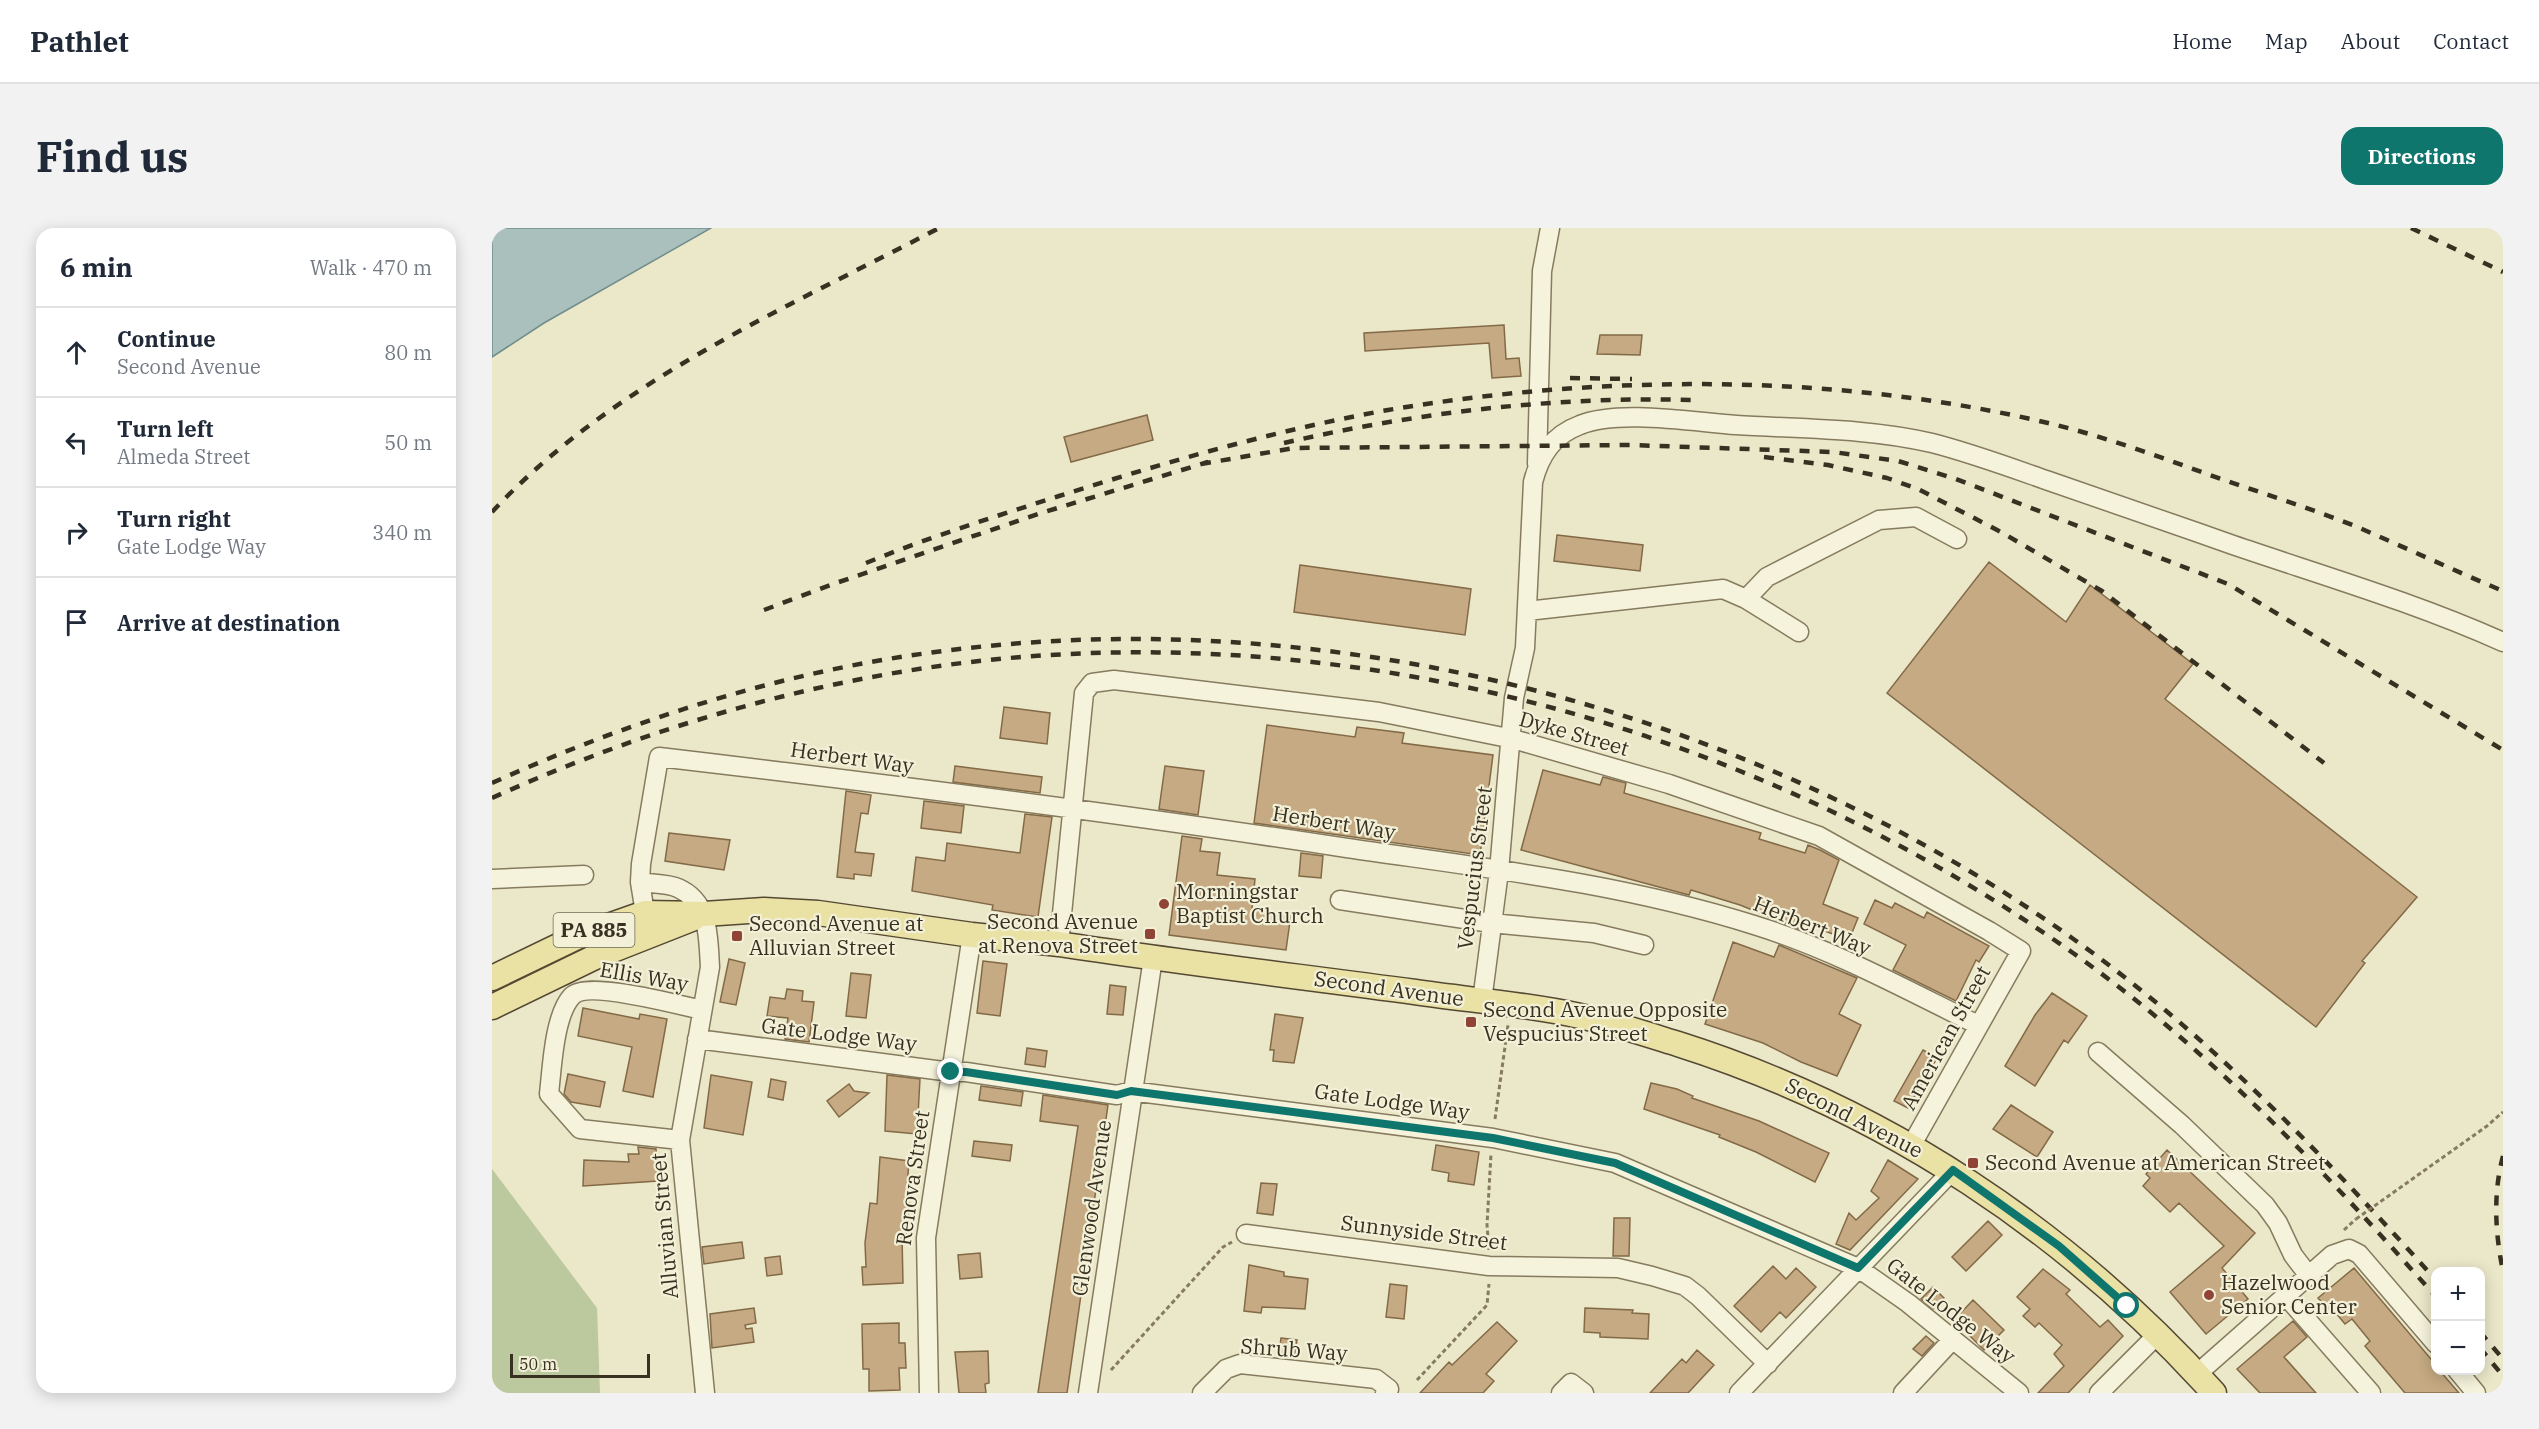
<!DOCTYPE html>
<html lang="en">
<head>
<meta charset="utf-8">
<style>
  body { margin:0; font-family:"IBM Plex Serif",serif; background:#f2f2f3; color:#1f2937 }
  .controls { position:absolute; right:18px; bottom:18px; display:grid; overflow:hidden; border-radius:12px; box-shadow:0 3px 15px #0003 }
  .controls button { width:54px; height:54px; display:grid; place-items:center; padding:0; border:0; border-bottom:2px solid #e0e1e3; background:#fff; color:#1f2937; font:30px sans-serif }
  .scale { position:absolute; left:18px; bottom:15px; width:140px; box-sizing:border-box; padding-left:6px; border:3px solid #383021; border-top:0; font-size:16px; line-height:21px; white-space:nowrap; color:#383021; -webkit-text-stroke:4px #f3f0d8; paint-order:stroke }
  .stop { position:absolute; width:18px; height:18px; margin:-14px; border:4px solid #0f766e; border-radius:50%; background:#fff }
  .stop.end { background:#0f766e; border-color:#fff; box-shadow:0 2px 6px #0008 }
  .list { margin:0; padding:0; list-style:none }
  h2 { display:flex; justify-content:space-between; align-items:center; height:78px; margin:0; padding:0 24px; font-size:26px }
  h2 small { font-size:20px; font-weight:400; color:#747a83 }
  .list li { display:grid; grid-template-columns:39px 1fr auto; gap:18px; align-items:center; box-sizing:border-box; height:90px; padding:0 24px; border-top:2px solid #e0e1e3 }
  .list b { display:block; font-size:22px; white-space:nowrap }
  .list p { margin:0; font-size:20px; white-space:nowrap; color:#747a83 }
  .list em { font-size:20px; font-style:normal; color:#747a83 }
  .icon { flex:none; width:33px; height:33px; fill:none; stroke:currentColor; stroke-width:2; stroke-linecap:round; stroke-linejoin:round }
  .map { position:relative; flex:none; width:2011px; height:1165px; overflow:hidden; border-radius:18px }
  header { display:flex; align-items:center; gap:36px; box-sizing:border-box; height:84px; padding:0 30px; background:#fff; border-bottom:2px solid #e0e1e3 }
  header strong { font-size:28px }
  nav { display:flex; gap:33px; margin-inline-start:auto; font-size:21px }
  .intro { display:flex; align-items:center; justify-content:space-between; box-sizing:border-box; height:144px; padding:0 36px }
  h1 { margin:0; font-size:42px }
  .button { padding:15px 27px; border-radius:18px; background:#0f766e; color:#fff; font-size:21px; font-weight:700 }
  main { display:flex; gap:36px; padding:0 36px }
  aside { flex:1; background:#fff; border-radius:18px; box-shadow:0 3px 15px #0003 }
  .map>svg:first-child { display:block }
  .green { fill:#bcc89e }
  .water { fill:#a9c0bd; stroke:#718d8b; stroke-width:1.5 }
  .building { fill:#c5aa83; stroke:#836a47; stroke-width:1.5 }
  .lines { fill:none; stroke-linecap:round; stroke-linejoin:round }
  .minor-casing { stroke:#867b5f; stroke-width:21 }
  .major-casing { stroke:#544833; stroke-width:27 }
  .path { stroke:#867b5f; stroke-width:3; stroke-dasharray:4.5 3; stroke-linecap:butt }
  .minor { stroke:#f6f3dc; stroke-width:18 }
  .major { stroke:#eae1a5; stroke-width:24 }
  .rail { stroke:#383021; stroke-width:4.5; stroke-dasharray:10 10; stroke-linecap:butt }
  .path-bridge { stroke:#867b5f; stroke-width:3; stroke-dasharray:4.5 3; stroke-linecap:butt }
  .route { stroke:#0f766e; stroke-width:8 }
  .poi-dot { fill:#8f4435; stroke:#f3f0d8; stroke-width:2 }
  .labels { text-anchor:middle; stroke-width:4.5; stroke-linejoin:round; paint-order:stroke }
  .shield { fill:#f3f0d8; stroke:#706a58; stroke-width:1.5 }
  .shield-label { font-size:20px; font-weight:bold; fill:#383021 }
  .street-label { font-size:21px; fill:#383021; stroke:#f3f0d8 }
  .poi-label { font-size:21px; fill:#383021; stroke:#f3f0d8; text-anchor:start }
</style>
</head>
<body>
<header>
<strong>Pathlet</strong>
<nav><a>Home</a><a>Map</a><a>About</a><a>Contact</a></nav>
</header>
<div class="intro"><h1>Find us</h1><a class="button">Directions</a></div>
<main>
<aside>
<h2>6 min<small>Walk · 470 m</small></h2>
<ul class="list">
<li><svg class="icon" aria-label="ahead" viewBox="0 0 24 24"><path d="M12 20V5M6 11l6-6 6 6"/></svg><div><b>Continue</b><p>Second Avenue</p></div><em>80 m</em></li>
<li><svg class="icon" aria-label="left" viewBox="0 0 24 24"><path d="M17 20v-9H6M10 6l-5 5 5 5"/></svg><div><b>Turn left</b><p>Almeda Street</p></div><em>50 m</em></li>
<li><svg class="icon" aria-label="right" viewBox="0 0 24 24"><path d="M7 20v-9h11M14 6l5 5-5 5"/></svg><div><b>Turn right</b><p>Gate Lodge Way</p></div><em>340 m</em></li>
<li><svg class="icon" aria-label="arrive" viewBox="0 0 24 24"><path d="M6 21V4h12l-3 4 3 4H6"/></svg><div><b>Arrive at destination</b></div></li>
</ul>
</aside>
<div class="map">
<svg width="2011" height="1165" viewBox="0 0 2011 1165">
  <rect width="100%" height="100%" fill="#ebe7c9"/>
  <!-- green -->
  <path class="green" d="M 0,941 L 105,1080 L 108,1165 L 0,1165 Z"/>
  <!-- water -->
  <path class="water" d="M 0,0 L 219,0 L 52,95 L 0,129 Z"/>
  <!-- building -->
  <path class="building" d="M 1012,97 L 1014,131 L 1027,130 L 1029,148 L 1000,150 L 997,115 L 873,123 L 872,105 Z
    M 1108,107 L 1150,107 L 1148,127 L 1105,126 Z
    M 655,187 L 661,212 L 579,234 L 572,209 Z
    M 1065,307 L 1151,317 L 1148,343 L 1062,333 Z
    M 1497,334 L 1574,394 L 1598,357 L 1701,436 L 1673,471 L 1925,669 L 1870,733 L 1873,735 L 1824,799 L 1395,465 Z
    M 808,337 L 979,361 L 973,407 L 802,384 Z
    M 512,479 L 558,485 L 555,516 L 508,510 Z
    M 775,497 L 863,509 L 865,499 L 912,505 L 910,515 L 1001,527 L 988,627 L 762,595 Z
    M 463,538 L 550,549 L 548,565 L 461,554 Z
    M 673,538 L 712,543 L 706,587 L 667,581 Z
    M 1051,542 L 1108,557 L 1111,549 L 1134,555 L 1132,565 L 1269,605 L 1267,611 L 1313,625 L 1316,617 L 1328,622 L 1347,632 L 1331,676 L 1366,690 L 1357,712 L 1322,699 L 1320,706 L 1248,677 L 1199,662 L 1197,667 L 1029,622 Z
    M 354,563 L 379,567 L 376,586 L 369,585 L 363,624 L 382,626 L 379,648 L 362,646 L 362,651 L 345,649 Z
    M 432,573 L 472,578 L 469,605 L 429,600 Z
    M 533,586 L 560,589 L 546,689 L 500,682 L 501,677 L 420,663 L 424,629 L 453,633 L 455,615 L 528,625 Z
    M 177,605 L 238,612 L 232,642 L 173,633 Z
    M 690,608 L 710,611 L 708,623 L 728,625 L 725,647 L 763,651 L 760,681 L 799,686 L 794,722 L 677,707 Z
    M 809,625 L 831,628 L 829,650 L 807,648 Z
    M 1383,672 L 1400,680 L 1403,675 L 1432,690 L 1435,684 L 1497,718 L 1487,734 L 1484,732 L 1464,773 L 1401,742 L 1414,717 L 1372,696 Z
    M 1241,714 L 1282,729 L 1287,717 L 1365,750 L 1347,786 L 1369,797 L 1345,848 L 1309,834 L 1271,815 L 1213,796 Z
    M 237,731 L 253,735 L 244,777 L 228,774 Z
    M 491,733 L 515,736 L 508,788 L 485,785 Z
    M 359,745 L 379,747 L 374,790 L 354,788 Z
    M 618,757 L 634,759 L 631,787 L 615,786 Z
    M 295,761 L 311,763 L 310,773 L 322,774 L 317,814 L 293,811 L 296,790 L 275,788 L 278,769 L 293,771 Z
    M 1560,765 L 1595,788 L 1576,815 L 1572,812 L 1543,858 L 1513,838 L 1543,787 Z
    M 91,780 L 147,791 L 148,786 L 175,791 L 161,869 L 131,863 L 140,819 L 86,808 Z
    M 783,786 L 811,790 L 802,835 L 781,833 L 782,822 L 778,822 Z
    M 535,820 L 555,823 L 553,839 L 533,836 Z
    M 1431,822 L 1445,830 L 1416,880 L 1402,873 Z
    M 76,846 L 113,854 L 108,879 L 79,874 L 72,866 Z
    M 219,847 L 260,854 L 251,907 L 212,900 Z
    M 395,847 L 428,851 L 425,906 L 393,903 Z
    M 279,851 L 294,854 L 291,872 L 276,869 Z
    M 1159,855 L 1185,861 L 1201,868 L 1200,870 L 1267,893 L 1337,925 L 1323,954 L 1264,924 L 1227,909 L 1228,907 L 1152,881 Z
    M 357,856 L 362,863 L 377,865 L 347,889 L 335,873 Z
    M 489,858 L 531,864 L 529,878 L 487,872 Z
    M 551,867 L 616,877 L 575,1165 L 546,1165 L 586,898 L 548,893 Z
    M 1519,877 L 1561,904 L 1545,929 L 1501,901 Z
    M 482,913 L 520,917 L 518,933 L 480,928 Z
    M 944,917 L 987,924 L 982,957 L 956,953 L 957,945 L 940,942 Z
    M 146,919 L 164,921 L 166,953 L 91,958 L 92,932 L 137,934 L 136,926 L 147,926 Z
    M 1675,922 L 1763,1005 L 1730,1040 L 1756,1071 L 1714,1106 L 1678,1064 L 1732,1018 L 1687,975 L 1678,984 L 1651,958 L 1658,950 L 1654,946 Z
    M 388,929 L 417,933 L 414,974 L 418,975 L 414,1008 L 410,1008 L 411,1055 L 371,1057 L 370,1039 L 374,1039 L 373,1015 L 378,975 L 385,976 Z
    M 1396,932 L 1426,951 L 1358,1022 L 1344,1016 L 1357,985 L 1364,992 L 1387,970 L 1379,963 Z
    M 769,955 L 785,956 L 781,987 L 765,985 Z
    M 1122,990 L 1138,990 L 1137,1028 L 1121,1028 Z
    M 1496,993 L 1510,1007 L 1474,1043 L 1460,1029 Z
    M 250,1014 L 252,1030 L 212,1036 L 210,1019 Z
    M 488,1025 L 490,1049 L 468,1051 L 466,1027 Z
    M 288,1028 L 290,1046 L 275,1048 L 273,1030 Z
    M 757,1037 L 792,1044 L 792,1048 L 816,1051 L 813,1081 L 770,1079 L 769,1085 L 752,1083 Z
    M 1281,1038 L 1294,1051 L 1304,1040 L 1324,1059 L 1294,1090 L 1288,1084 L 1269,1104 L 1242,1078 Z
    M 1862,1040 L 1944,1137 L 1944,1143 L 1948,1143 L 1967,1165 L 1913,1165 L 1873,1118 L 1878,1113 L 1860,1091 L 1853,1096 L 1838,1078 L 1836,1081 L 1826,1070 Z
    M 1551,1041 L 1578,1062 L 1574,1066 L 1608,1099 L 1616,1092 L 1631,1108 L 1576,1165 L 1546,1165 L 1572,1138 L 1562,1126 L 1570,1117 L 1547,1095 L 1543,1099 L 1531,1088 L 1538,1081 L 1525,1069 Z
    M 898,1056 L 915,1058 L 912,1091 L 894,1089 Z
    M 1441,1059 L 1452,1070 L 1441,1081 L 1429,1071 Z
    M 1481,1072 L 1512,1102 L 1492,1122 L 1462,1092 Z
    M 262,1080 L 264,1095 L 253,1097 L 254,1101 L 260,1100 L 262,1114 L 220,1120 L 218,1086 Z
    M 1093,1080 L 1141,1082 L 1140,1085 L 1157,1086 L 1156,1111 L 1108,1109 L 1108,1105 L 1092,1104 Z
    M 1801,1093 L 1815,1109 L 1792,1129 L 1824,1165 L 1768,1165 L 1745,1141 Z
    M 1005,1094 L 1025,1113 L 994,1146 L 1002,1153 L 991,1165 L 928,1165 L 957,1134 L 960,1137 Z
    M 407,1095 L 407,1115 L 413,1115 L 414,1140 L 407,1140 L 408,1162 L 377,1163 L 377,1141 L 371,1141 L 370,1096 Z
    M 1434,1108 L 1442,1115 L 1430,1128 L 1421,1121 Z
    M 789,1110 L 805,1112 L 803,1127 L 787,1125 Z
    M 1205,1122 L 1222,1137 L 1196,1165 L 1158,1165 L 1190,1131 L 1194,1135 Z
    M 496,1123 L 497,1155 L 493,1156 L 494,1165 L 467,1165 L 463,1124 Z"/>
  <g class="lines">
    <!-- minor casing -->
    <g class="minor-casing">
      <path id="minor" d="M 1045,236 L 1050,43 L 1058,0
        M 1254,371 L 1275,349 L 1387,292 L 1424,289 L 1465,311
        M 1035,383 L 1231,361 L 1254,371 L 1307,404
        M 0,651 L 92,647
        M 148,654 C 159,656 175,655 186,660 C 218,674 216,709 218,739 L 188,912 L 213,1165
        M 848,672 L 999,695 L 1102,705 L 1152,717
        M 153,685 L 148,654 L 149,636 L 167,529 C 397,556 626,585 855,620 C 992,640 1129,655 1262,697 C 1340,721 1413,761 1486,797
        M 567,716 L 592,465 L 600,455 L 622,452 L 887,484 L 1021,511 L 1177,556 L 1327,608 L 1497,703 L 1529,723 L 1419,918
        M 990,773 L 1007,643 L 1022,470 L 1033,420 L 1041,254 C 1048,227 1061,207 1088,197 C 1126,181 1202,194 1244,197 C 1309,201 1376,200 1440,215 C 1479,225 1517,239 1554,252 C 1617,274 1679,295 1741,317 C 1832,348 1924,375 2011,414
        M 205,811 L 459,844 L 474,844 L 625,867 L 639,863 L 1001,910 L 1123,935 L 1366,1040 L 1416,1075 L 1527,1165
        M 1606,824 L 1690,897 L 1773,977 L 1786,995 L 1801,1027 L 1817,1048
        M 188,912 L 88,901 L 57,866 C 60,840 62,787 80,768 C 95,752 187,777 210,782
        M 754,1006 L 997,1038 L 1126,1040 L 1160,1048 L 1193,1058 L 1206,1068 L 1276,1136
        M 1794,1068 L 1879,1165
        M 1965,1142 L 1984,1165
        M 1705,1146 L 1840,1027 L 1857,1021 L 1867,1026 L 1944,1116
        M 437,1165 L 434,1010 L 480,707
        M 596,1165 L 661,730
        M 710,1165 L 734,1141 L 748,1136 L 884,1151 L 897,1161 L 893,1165
        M 1069,1165 L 1079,1155 L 1092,1165
        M 1247,1165 L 1461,942
        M 1411,1165 L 1461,1111
        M 1607,1165 L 1666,1106"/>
    </g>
    <!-- major casing -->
    <g class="major-casing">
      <path id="major" d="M 0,750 L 85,709 L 153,685 L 212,686 L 272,682 L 326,685 L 480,707 L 567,716 C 685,734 804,748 923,764 C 977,772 1034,776 1088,788 C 1121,795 1154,806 1186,816 C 1394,882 1576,1003 1722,1165
        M 0,779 L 103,729 L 202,690"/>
    </g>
    <!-- path -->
    <path class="path" d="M 1003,891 L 1016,797
      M 1852,1002 L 1864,991
      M 997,1022 L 995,997 L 999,926
      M 619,1142 L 731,1019 L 740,1014
      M 925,1152 L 995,1077 L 997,1056"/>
    <!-- minor -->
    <use href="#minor" class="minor"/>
    <!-- major -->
    <use href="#major" class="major"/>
    <!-- rail -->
    <path class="rail" d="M 1919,0 L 2011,44
      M 1078,150 L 1140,151
      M 792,215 C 926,184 1066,168 1203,172
      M 1272,229 L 1336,237 L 1395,250 L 1426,261 L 1509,304 L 1610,363 L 1832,535
      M 709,236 L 802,220 L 1139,217 L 1341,224 L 1406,233 L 1464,251 L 1736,356 L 2011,522
      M 0,284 C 122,153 291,82 447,0
      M 374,335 C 437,309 502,289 567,268 C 675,234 784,202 896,182 C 1110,146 1345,145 1556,195 C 1611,208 1665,228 1718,247 C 1766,264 1815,279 1863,298 C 1912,319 1961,342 2011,363
      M 272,382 L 344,355 L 546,286 L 716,234
      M 0,555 C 138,493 286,445 436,425 C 832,370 1255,479 1580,710 C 1717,807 1832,928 1944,1052
      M 0,570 C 181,488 378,435 577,426 C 932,409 1292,520 1581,725 C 1718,822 1833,943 1944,1069
      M 2011,928 C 2001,965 2003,1005 2011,1043
      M 1988,1104 L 2011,1131
      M 1988,1120 L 2011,1148"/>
    <!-- path-bridge -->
    <path class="path-bridge" d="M 1864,991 L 1995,898 L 2011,884"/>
  </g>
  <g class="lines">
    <!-- route -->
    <path class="route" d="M 459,844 L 474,844 L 625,867 L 639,863 L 1001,910 L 1123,935 L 1366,1040 L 1461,942 L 1567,1018 L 1635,1078"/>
  </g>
  <!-- markers -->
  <g class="poi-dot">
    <circle cx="672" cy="676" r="6"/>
    <rect x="652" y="700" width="12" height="12" rx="3"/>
    <rect x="239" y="702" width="12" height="12" rx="3"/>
    <rect x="973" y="788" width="12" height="12" rx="3"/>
    <rect x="1475" y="929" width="12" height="12" rx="3"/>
    <circle cx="1717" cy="1067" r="6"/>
  </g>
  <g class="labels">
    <!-- shield labels -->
    <rect class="shield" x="61.5" y="685" width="81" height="34" rx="4.5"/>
    <g class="shield-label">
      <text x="102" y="709">PA 885</text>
    </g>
    <!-- street labels -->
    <g class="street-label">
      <text transform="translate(1082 506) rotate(16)" y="7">Dyke Street</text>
      <text transform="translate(360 530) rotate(8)" y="7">Herbert Way</text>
      <text transform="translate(842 595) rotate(9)" y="7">Herbert Way</text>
      <text transform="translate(983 640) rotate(-83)" y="7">Vespucius Street</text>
      <text transform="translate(1320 698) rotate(22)" y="7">Herbert Way</text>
      <text transform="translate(152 749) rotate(10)" y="7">Ellis Way</text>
      <text transform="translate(897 761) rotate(8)" y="7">Second Avenue</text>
      <text transform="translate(347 807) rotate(7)" y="7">Gate Lodge Way</text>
      <text transform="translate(1454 810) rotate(-61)" y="7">American Street</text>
      <text transform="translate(900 874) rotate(8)" y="7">Gate Lodge Way</text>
      <text transform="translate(1362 890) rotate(27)" y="7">Second Avenue</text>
      <text transform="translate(421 950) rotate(-82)" y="7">Renova Street</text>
      <text transform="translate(600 980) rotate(-82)" y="7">Glenwood Avenue</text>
      <text transform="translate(173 998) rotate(-95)" y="7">Alluvian Street</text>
      <text transform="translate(932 1005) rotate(7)" y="7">Sunnyside Street</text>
      <text transform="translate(1459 1083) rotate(38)" y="7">Gate Lodge Way</text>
      <text transform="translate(802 1122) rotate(4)" y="7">Shrub Way</text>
    </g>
    <!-- poi labels -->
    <g class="poi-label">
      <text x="684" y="671">Morningstar<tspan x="684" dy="24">Baptist Church</tspan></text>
      <text x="646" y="701" text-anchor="end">Second Avenue<tspan x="646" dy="24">at Renova Street</tspan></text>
      <text x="257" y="703">Second Avenue at<tspan x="257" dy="24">Alluvian Street</tspan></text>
      <text x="991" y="789">Second Avenue Opposite<tspan x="991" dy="24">Vespucius Street</tspan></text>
      <text x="1493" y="942">Second Avenue at American Street</text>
      <text x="1729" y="1062">Hazelwood<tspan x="1729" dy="24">Senior Center</tspan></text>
    </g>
  </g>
</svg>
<div class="controls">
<button>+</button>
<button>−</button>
</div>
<div class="scale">50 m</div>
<div class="stop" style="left:1635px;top:1078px"></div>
<div class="stop end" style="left:459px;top:844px"></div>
</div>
</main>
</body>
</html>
